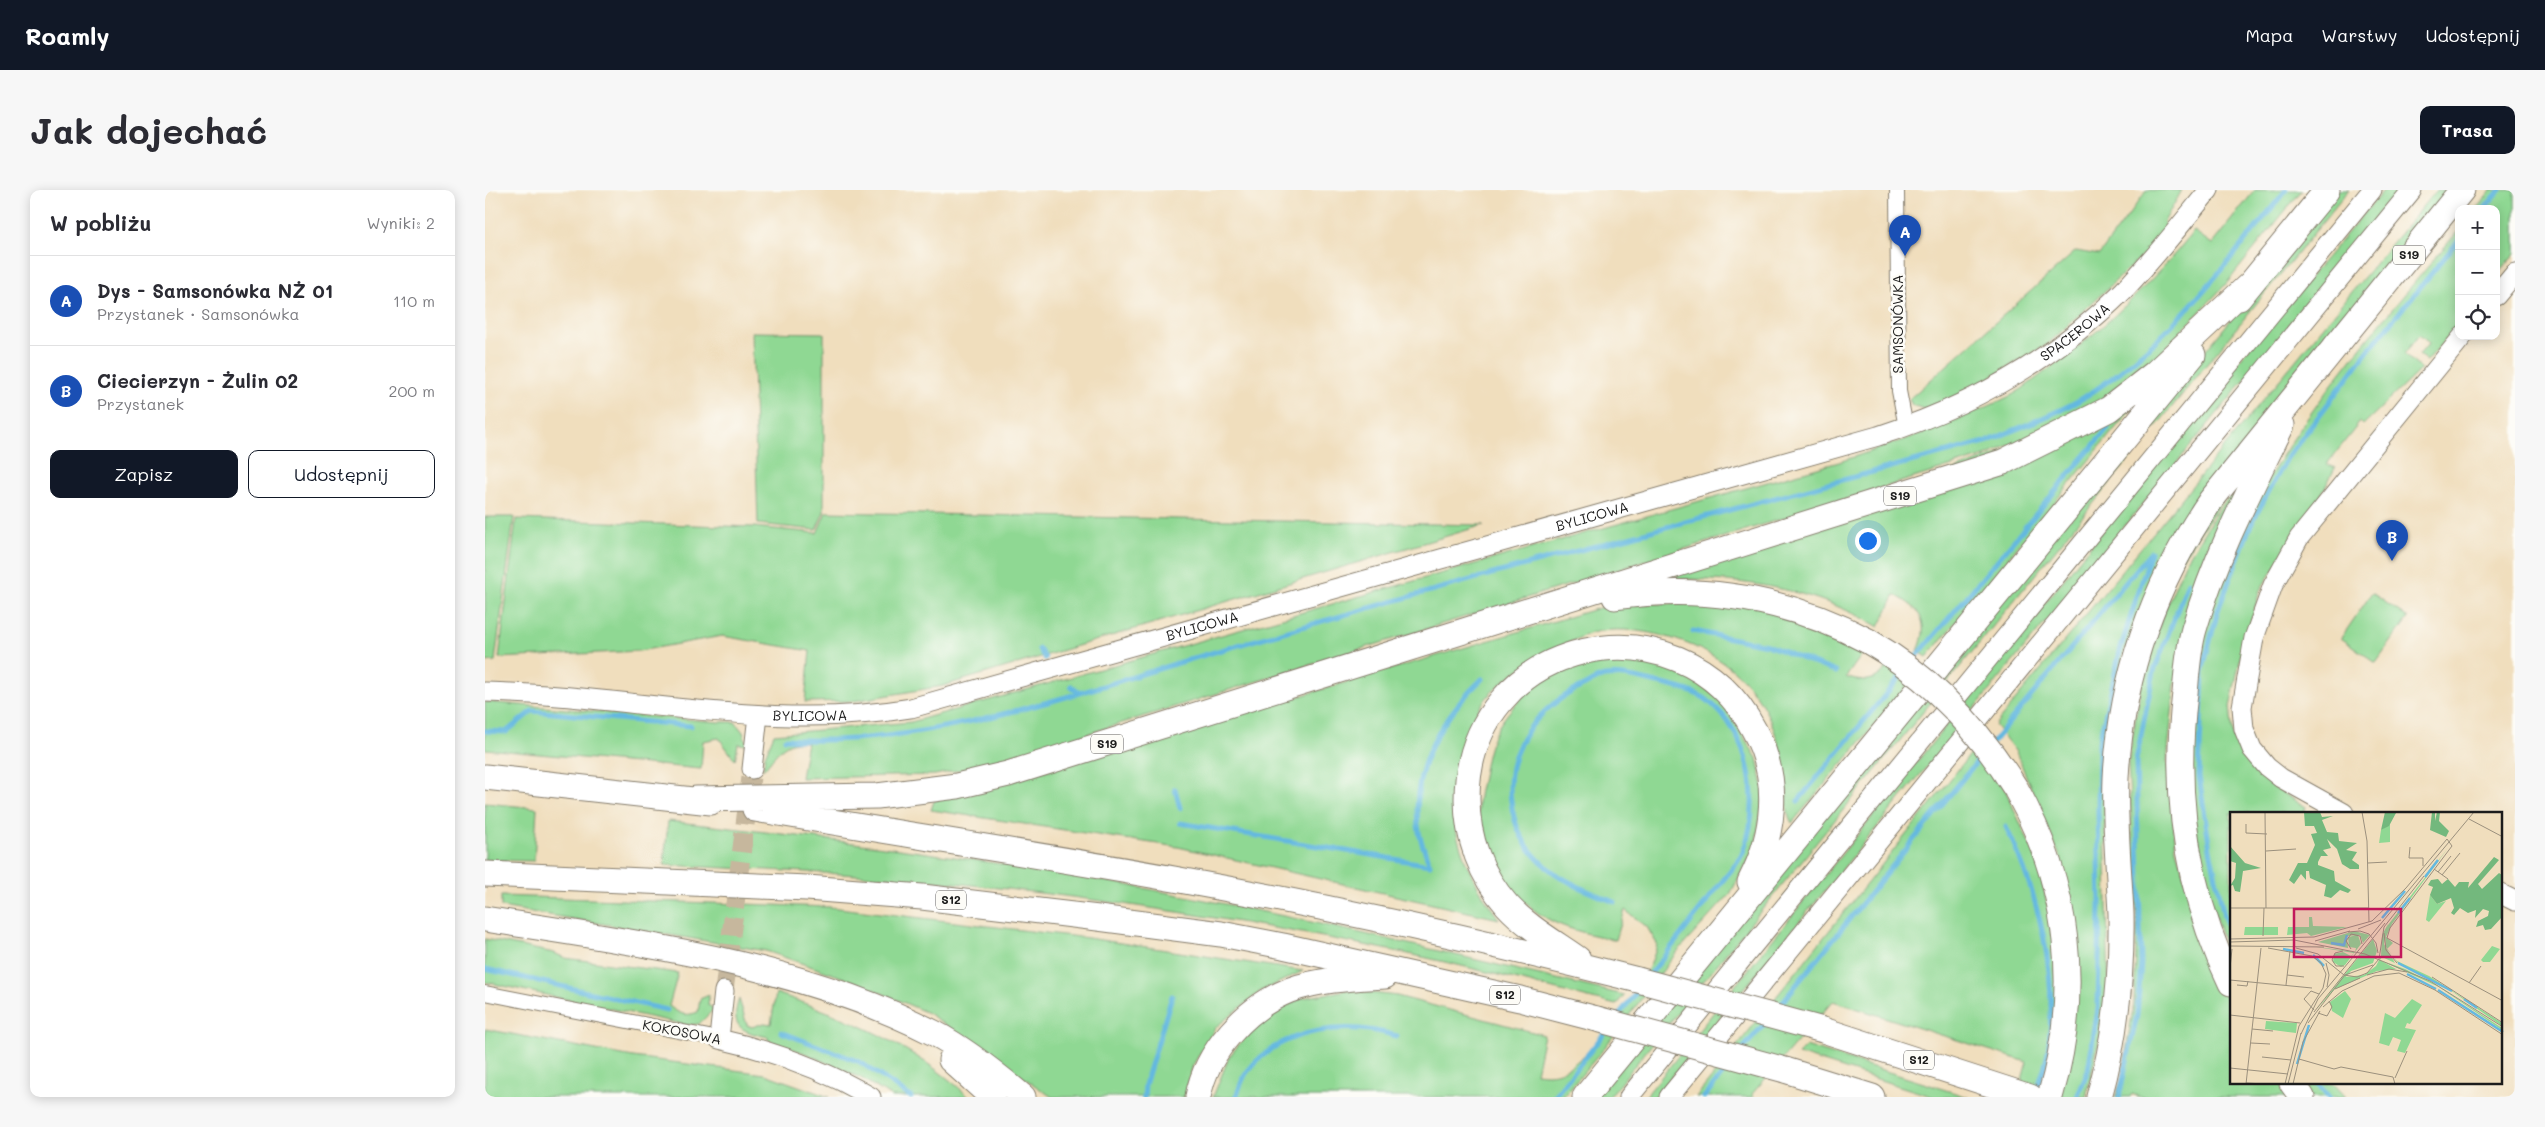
<!DOCTYPE html>
<html lang="pl">
<head>
<meta charset="utf-8">
<style>
  body { margin:0; font-family:Mali,sans-serif; background:#f7f7f7; color:#2b2b33 }
  .controls { position:absolute; right:15px; top:15px; display:grid; overflow:hidden; border-radius:10px; box-shadow:0 2px 12px #0003 }
  .controls button { width:45px; height:45px; display:grid; place-items:center; padding:0; border:0; border-bottom:1px solid #e1e1e2; background:#fff; color:#2b2b33; font:25px sans-serif }
  .you { position:absolute; left:1382px; top:350px; width:18px; height:18px; margin:-12px; border:4px solid #fff; border-radius:50%; background:#1a73e8; box-shadow:0 0 0 8px #1a73e833 }
  .badge { display:grid; place-items:center; width:32px; height:32px; border-radius:50%; background:#111827; color:#fff; font-size:16px; font-weight:700 }
  .pin { position:absolute; translate:-50% -41px; filter:drop-shadow(0 1px 2px #0008) }
  .pin::after { content:''; position:absolute; top:26px; width:18px; height:15px; background:inherit; clip-path:polygon(0 0,100% 0,50% 100%) }
  .list { margin:0; padding:0; list-style:none }
  h2 { display:flex; justify-content:space-between; align-items:center; height:65px; margin:0; padding:0 20px; font-size:21px }
  h2 small { font-size:16px; font-weight:400; color:#7c7c81 }
  .list li { display:grid; grid-template-columns:32px 1fr auto; gap:15px; align-items:center; box-sizing:border-box; height:90px; padding:0 20px; border-top:1px solid #e1e1e2 }
  .list b { display:block; font-size:19px; white-space:nowrap }
  .list p { margin:0; font-size:16px; white-space:nowrap; color:#7c7c81 }
  .list em { font-size:16px; font-style:normal; color:#7c7c81 }
  .actions { display:flex; gap:10px; padding:15px 20px }
  .actions a { flex:1; padding:11px 0; border:1px solid #111827; border-radius:10px; text-align:center; font-size:18px; color:#111827 }
  .actions .main { background:#111827; color:#fff }
  .icon { flex:none; width:28px; height:28px; fill:none; stroke:currentColor; stroke-width:2; stroke-linecap:round; stroke-linejoin:round }
  .map { position:relative; flex:none; width:2030px; height:907px; overflow:hidden; border-radius:10px }
  header { display:flex; align-items:center; gap:30px; box-sizing:border-box; height:70px; padding:0 25px; background:#111827; color:#fff }
  header strong { font-size:24px }
  nav { display:flex; gap:28px; margin-inline-start:auto; font-size:18px }
  .intro { display:flex; align-items:center; justify-content:space-between; box-sizing:border-box; height:120px; padding:0 30px }
  h1 { margin:0; font-size:35px }
  .button { padding:12px 22px; border-radius:10px; background:#111827; color:#fff; font-size:18px; font-weight:700 }
  main { display:flex; gap:30px; padding:0 30px }
  aside { flex:1; background:#fff; border-radius:10px; box-shadow:0 2px 12px #0003 }
  .map>svg:first-child { display:block }
  .green { fill:#8fd893; stroke:#567a58 }
  .lines { fill:none; stroke-linecap:round; stroke-linejoin:round }
  .stream { stroke:#64b8e0; stroke-width:5 }
  .secondary-tunnel { stroke:#c6b79d; stroke-width:19; stroke-dasharray:19 9; stroke-linecap:butt }
  .street-casing { stroke:#867d6c; stroke-width:16 }
  .secondary-casing { stroke:#867d6c; stroke-width:21 }
  .highway-casing { stroke:#867d6c; stroke-width:27 }
  .street { stroke:#fff; stroke-width:14 }
  .secondary { stroke:#fff; stroke-width:19 }
  .highway { stroke:#fff; stroke-width:25 }
  .highway-bridge-casing { stroke:#867d6c; stroke-width:27; stroke-linecap:butt }
  .highway-bridge { stroke:#fff; stroke-width:25 }
  .labels { text-anchor:middle; stroke-width:5; stroke-linejoin:round; paint-order:stroke }
  .shield { fill:#fdfcf7; stroke:#605f5e; stroke-width:1 }
  .shield-label { font-size:12px; font-weight:bold; fill:#1c1c1c }
  .street-label { font-size:14px; fill:#1c1c1c; stroke:#fdfcf7 }
  .inset-river { fill:none; stroke:#64b8e0; stroke-width:2.5 }
  .inset-road { fill:none; stroke:#9b907d; stroke-width:1 }
  .view { fill:#c2185b; fill-opacity:0.15; stroke:#c2185b; stroke-width:2.5 }
  .inset-edge { fill:none; stroke:#1c1c1c; stroke-width:2.5 }
</style>
</head>
<body>
<header>
<strong>Roamly</strong>
<nav><a>Mapa</a><a>Warstwy</a><a>Udostępnij</a></nav>
</header>
<div class="intro"><h1>Jak dojechać</h1><a class="button">Trasa</a></div>
<main>
<aside>
<h2>W pobliżu<small>Wyniki: 2</small></h2>
<ul class="list">
<li><span class="badge" style="background:#1a4fb4">A</span><div><b>Dys - Samsonówka NŻ 01</b><p>Przystanek · Samsonówka</p></div><em>110 m</em></li>
<li><span class="badge" style="background:#1a4fb4">B</span><div><b>Ciecierzyn - Żulin 02</b><p>Przystanek</p></div><em>200 m</em></li>
</ul>
<div class="actions"><a class="main">Zapisz</a><a>Udostępnij</a></div>
</aside>
<div class="map">
<svg width="2030" height="907" viewBox="0 0 2030 907">
  <rect width="100%" height="100%" fill="#fdfcf7"/>
  <filter id="ink" filterUnits="userSpaceOnUse"><feTurbulence type="fractalNoise" baseFrequency=".02" numOctaves="2"/><feDisplacementMap in="SourceGraphic" scale="10" xChannelSelector="R" yChannelSelector="G"/><feConvolveMatrix kernelMatrix="1 2 1 2 8 2 1 2 1" color-interpolation-filters="sRGB"/></filter>
  <filter id="wash" filterUnits="userSpaceOnUse"><feTurbulence type="fractalNoise" baseFrequency=".0096" numOctaves="4" result="noise"/><feDisplacementMap in="SourceGraphic" scale="20" xChannelSelector="R" yChannelSelector="G"/><feGaussianBlur stdDeviation="1.12" result="paint"/><feColorMatrix in="noise" values="0 0 0 0 0 0 0 0 0 0 0 0 0 0 0 0 0 1.4 0 .05"/><feComposite in="paint" operator="in"/></filter>
  <g filter="url(#wash)">
    <rect width="100%" height="100%" fill="#f0debd"/>
    <!-- green -->
    <path class="green" d="M 1662,0 L 1697,0 L 1679,32 L 1685,40 L 1563,154 L 1478,203 L 1442,220 L 1427,215 L 1424,209 L 1591,61 L 1614,65 Z
      M 1770,0 L 1817,0 L 1741,94 L 1654,186 L 1611,215 L 1503,265 L 508,573 L 450,585 L 316,588 L 322,552 C 299,549 292,564 278,580 L 280,566 L 289,544 L 426,532 L 1354,272 C 1413,252 1471,233 1527,205 C 1540,198 1552,187 1564,179 C 1619,139 1666,94 1709,41 L 1727,54 Z
      M 1852,0 L 1864,0 L 1124,907 L 1110,907 Z
      M 1899,0 L 1916,0 L 1170,907 L 1160,907 L 1525,457 L 1746,180 Z
      M 1951,0 L 1965,0 L 1870,117 L 1648,440 L 1640,460 L 1624,524 L 1619,575 L 1624,810 L 1601,907 L 1574,907 L 1588,733 L 1576,669 L 1531,562 L 1510,535 Z
      M 2007,0 L 2030,0 L 2030,64 L 2011,86 L 2011,19 L 1991,19 Z
      M 1974,40 L 1974,133 L 1942,171 L 1934,165 L 1944,153 L 1934,145 L 1919,164 L 1936,179 L 1878,235 L 1875,232 L 1842,274 L 1850,278 L 1834,309 L 1775,400 L 1756,465 L 1745,517 L 1748,546 L 1766,578 L 1785,595 L 1821,617 L 1819,623 L 1746,623 L 1746,776 C 1736,741 1721,705 1715,669 C 1700,582 1705,476 1733,392 C 1738,376 1746,361 1753,347 C 1806,232 1893,136 1974,40 Z
      M 267,142 L 339,143 L 339,322 L 331,340 L 273,334 Z
      M 1652,212 L 1442,467 L 1433,461 C 1445,432 1436,419 1410,405 L 1394,437 C 1329,399 1263,389 1190,389 L 1193,383 Z
      M 1769,277 L 1690,494 L 1682,570 L 1691,660 L 1728,779 L 1746,818 L 1746,893 L 1794,893 L 1805,907 L 1655,907 L 1647,904 L 1645,907 L 1630,907 L 1636,891 L 1649,813 L 1652,732 L 1643,573 L 1659,480 L 1679,422 L 1700,373 L 1733,320 Z
      M 341,322 L 999,335 L 458,496 L 369,511 L 320,512 L 325,461 L 237,446 L 154,461 L 14,468 L 31,329 L 268,337 L 332,343 Z
      M 0,327 L 29,327 L 10,471 L 0,472 Z
      M 1887,403 L 1923,428 L 1891,473 L 1856,448 Z
      M 1128,414 L 1266,414 L 1381,459 L 1361,487 C 1378,494 1394,491 1403,475 L 1426,492 L 1307,633 C 1300,622 1303,609 1302,596 C 1296,551 1284,511 1248,480 C 1214,451 1149,432 1106,443 C 1096,446 1087,452 1078,455 C 1052,467 1026,482 1006,503 C 982,527 966,585 968,619 C 971,660 990,696 1014,729 L 693,657 L 446,620 L 449,611 L 580,575 Z
      M 1131,469 L 1162,472 L 1202,485 L 1236,510 L 1272,568 L 1279,601 L 1270,658 L 1245,704 L 1192,762 L 1117,861 L 1078,907 L 728,907 L 744,867 L 755,853 L 782,826 L 817,808 L 862,800 L 912,806 L 1059,845 L 1051,883 C 1060,884 1068,885 1077,881 C 1110,866 1166,789 1172,754 L 1162,737 L 1140,720 L 1131,750 C 1104,744 1076,739 1053,723 C 1020,700 993,657 993,617 C 993,607 996,596 998,587 C 1003,555 1008,540 1030,515 C 1036,509 1041,501 1048,496 C 1074,479 1101,473 1131,469 Z
      M 0,512 L 234,532 L 250,532 L 258,542 L 262,555 L 253,554 L 250,570 L 234,548 L 218,551 L 216,579 L 0,559 Z
      M 1492,556 L 1519,597 L 1553,673 L 1569,747 L 1573,813 L 1560,878 L 1550,907 L 1532,907 L 1542,872 L 1348,811 L 1267,904 L 1269,907 L 1211,907 Z
      M 0,613 L 52,618 L 49,671 L 0,670 Z
      M 183,631 C 358,650 532,673 705,707 C 851,735 995,771 1139,805 L 1131,815 C 1060,797 990,778 919,763 C 770,732 620,709 469,693 C 372,683 276,680 179,675 Z
      M 16,706 L 345,717 L 603,748 L 818,781 L 776,801 L 731,837 L 708,875 L 699,907 L 567,907 L 443,823 L 371,792 L 281,761 L 16,717 Z
      M 0,749 L 69,763 L 80,768 L 193,783 L 184,816 C 195,824 200,827 213,822 L 215,809 L 224,805 L 223,815 L 229,819 L 214,834 L 202,835 L 0,792 Z
      M 291,803 C 361,827 429,855 484,907 L 407,907 L 376,888 L 322,864 L 283,850 L 283,847 C 258,842 244,838 254,809 L 262,835 L 267,837 L 279,833 L 286,834 Z
      M 0,839 L 148,867 L 280,884 L 344,907 L 0,907 Z
      M 1321,856 L 1483,907 L 1449,907 L 1313,864 Z
      M 1816,893 L 1848,893 L 1861,907 L 1826,907 Z"/>
    <g class="lines">
      <!-- stream -->
      <path class="stream" d="M 1999,19 L 2015,0
        M 1208,441 L 1282,455 L 1351,482
        M 554,459 L 560,468
        M 1427,472 L 1623,238
        M 586,496 L 594,503
        M 0,541 L 21,542 L 47,521 L 206,536
        M 300,549 C 446,560 610,496 750,456 C 1000,384 1253,318 1504,251 C 1534,237 1570,225 1598,208 C 1680,157 1741,75 1801,0
        M 1508,552 L 1666,362 L 1636,457 L 1614,552 L 1613,622 L 1615,714 L 1613,819 L 1603,880 L 1592,907
        M 690,599 L 695,618
        M 1313,611 L 1419,482
        M 695,633 L 945,675 C 941,664 936,653 934,642 C 924,580 954,530 997,489
        M 1521,637 C 1554,706 1574,785 1563,862 C 1561,876 1555,890 1551,903
        M 1130,712 C 1079,693 1033,671 1026,611 C 1019,559 1051,519 1096,497 C 1103,494 1112,487 1120,486 C 1137,484 1152,488 1168,492 C 1183,495 1211,501 1222,510 C 1266,544 1277,612 1258,662 C 1254,673 1243,683 1236,693 C 1212,724 1188,755 1164,786
        M 1746,744 L 1739,726 L 1725,659 L 1714,586 L 1718,478 L 1733,420 L 1766,334 L 1802,268 L 1886,157 L 1974,50
        M 0,779 L 182,820
        M 1291,820 L 1498,564
        M 1132,827 L 1154,799
        M 296,842 L 375,872 L 426,907
        M 1257,860 L 1281,832
        M 1832,893 L 1844,907
        M 659,907 L 660,895 L 687,806
        M 751,907 C 754,899 757,889 762,882 C 796,837 862,831 912,846
        M 1069,907 L 1122,840
        M 1219,907 L 1247,873
        M 1634,907 L 1652,825 L 1656,773 L 1651,570 L 1669,481 L 1703,392"/>
    </g>
  </g>
  <g filter="url(#ink)">
    <g class="lines">
      <!-- secondary-tunnel -->
      <path class="secondary-tunnel" d="M 239,801 L 267,579"/>
      <!-- street casing -->
      <g class="street-casing">
        <path id="street" d="M 1412,0 L 1414,201 L 1421,237
          M 0,803 L 234,849"/>
      </g>
      <!-- secondary casing -->
      <g class="secondary-casing">
        <g id="secondary">
          <path d="M 2011,106 L 2030,83"/>
          <path id="s1" d="M 0,502 C 142,505 284,542 426,518 L 1393,246 C 1486,216 1569,170 1638,101 C 1669,69 1696,34 1724,0"/>
          <path d="M 267,579 L 273,525"/>
          <path d="M 1859,623 L 1796,588 L 1782,577 L 1767,559 L 1759,539 L 1757,517 L 1769,448 L 1788,395 L 1814,348 L 1978,146"/>
          <path d="M 2016,704 L 2030,711"/>
          <path d="M 239,801 L 234,849 C 288,861 338,879 386,907"/>
          <path d="M 1144,907 L 1887,0"/>
          <path d="M 1184,907 L 1927,0"/>
        </g>
      </g>
      <!-- highway casing -->
      <g class="highway-casing">
        <path id="highway" d="M 1754,108 L 1842,0
          M 1130,407 C 1220,394 1304,409 1383,451
          M 0,587 L 226,612
          M 1531,599 C 1585,695 1596,802 1565,907
          M 211,609 L 392,606 L 472,596 L 523,584 L 1518,272 L 1624,219 L 1670,183 L 1764,95
          M 270,619 C 410,643 550,664 689,689 C 845,717 999,751 1153,790
          M 0,684 L 322,698 L 437,707 L 613,728 L 736,744 L 798,756 L 1035,809 L 1112,829
          M 0,729 C 153,753 309,772 449,843 C 481,860 511,884 538,907
          M 1093,769 C 1069,752 1042,737 1022,715 C 996,686 982,648 982,609 C 982,448 1195,400 1269,540 C 1296,589 1290,644 1265,692
          M 1746,793 C 1701,701 1688,603 1700,503 C 1702,482 1703,460 1709,439 C 1730,367 1764,302 1797,235
          M 1338,840 L 1545,907
          M 466,870 L 507,907
          M 1300,880 L 1387,907
          M 1807,893 L 1817,907
          M 713,907 C 721,861 762,817 805,800 C 836,789 868,788 900,786
          M 1100,907 L 1708,165
          M 1614,907 C 1631,847 1637,786 1636,724 C 1634,679 1629,633 1631,588 C 1636,487 1669,393 1726,310 L 1977,0"/>
      </g>
      <!-- street -->
      <use href="#street" class="street"/>
      <!-- secondary -->
      <use href="#secondary" class="secondary"/>
      <!-- highway -->
      <use href="#highway" class="highway"/>
      <!-- highway-bridge casing -->
      <g class="highway-bridge-casing">
        <path id="highway-bridge" d="M 1383,451 C 1446,487 1493,538 1531,599
          M 1153,790 L 1338,840
          M 1112,829 L 1300,880"/>
      </g>
      <!-- highway-bridge -->
      <use href="#highway-bridge" class="highway-bridge"/>
    </g>
  </g>
  <g class="labels">
    <!-- shield labels -->
    <g class="shield">
      <rect x="1908" y="55.5" width="32" height="19" rx="4"/>
      <rect x="1399" y="296.5" width="32" height="19" rx="4"/>
      <rect x="606" y="544.5" width="32" height="19" rx="4"/>
      <rect x="451" y="700.5" width="30" height="19" rx="4"/>
      <rect x="1005" y="795.5" width="30" height="19" rx="4"/>
      <rect x="1419" y="860.5" width="30" height="19" rx="4"/>
    </g>
    <g class="shield-label">
      <text x="1924" y="69">S19</text>
      <text x="1415" y="310">S19</text>
      <text x="622" y="558">S19</text>
      <text x="466" y="714">S12</text>
      <text x="1020" y="809">S12</text>
      <text x="1434" y="874">S12</text>
    </g>
    <!-- street labels -->
    <g class="street-label">
      <text transform="translate(1413 134) rotate(-90)" y="5">SAMSONÓWKA</text>
      <text dy="5" stroke="none"><textPath href="#s1" startOffset="1656">SPACEROWA</textPath></text>
      <text dy="5" stroke="none"><textPath href="#s1" startOffset="1135">BYLICOWA</textPath></text>
      <text dy="5" stroke="none"><textPath href="#s1" startOffset="730">BYLICOWA</textPath></text>
      <text dy="5" stroke="none"><textPath href="#s1" startOffset="326">BYLICOWA</textPath></text>
      <text transform="translate(197 842) rotate(11)" y="5">KOKOSOWA</text>
    </g>
  </g>
  <!-- overview -->
  <g transform="translate(1745 622)">
    <rect width="272" height="272" fill="#f0debd"/>
    <path d="M 160,12 L 160,30 L 149,31 L 151,18 ZM 218,36 L 162,112 L 156,125 L 163,131 L 157,137 L 167,149 L 199,164 L 272,211 L 272,214 L 223,180 L 168,151 L 156,135 L 155,124 L 158,113 ZM 200,83 L 207,92 L 216,89 L 199,110 L 196,108 ZM 79,105 L 82,105 L 83,114 L 117,115 L 81,124 L 77,121 L 57,123 L 58,115 L 79,115 ZM 158,112 L 154,132 L 165,151 L 152,145 L 150,148 L 175,157 L 205,172 L 272,216 L 272,218 L 209,175 L 150,148 L 166,157 L 147,159 L 103,178 L 115,165 L 134,163 L 146,154 L 151,144 L 152,123 ZM 15,115 L 48,115 L 48,123 L 14,123 ZM 124,119 L 140,123 L 133,131 L 130,123 L 117,124 L 118,136 L 88,130 ZM 128,123 L 131,132 L 115,153 L 111,155 L 103,150 L 104,142 L 113,140 L 121,144 L 124,141 L 74,133 L 125,140 L 126,136 L 119,135 L 118,125 ZM 143,127 L 147,139 L 143,151 L 121,159 L 87,197 ZM 262,134 L 270,137 L 260,150 L 253,150 L 251,148 ZM 115,179 L 121,187 L 113,206 L 102,199 L 100,190 ZM 182,187 L 192,193 L 180,212 L 177,211 L 175,216 L 186,218 L 175,241 L 167,239 L 171,228 L 163,225 L 159,234 L 149,231 L 155,201 L 165,206 ZM 36,209 L 67,211 L 66,221 L 35,217 Z" fill="#8fd893"/>
    <path d="M 74,0 L 90,0 L 92,5 L 103,4 L 92,8 L 97,20 L 108,21 L 109,29 L 127,31 L 116,38 L 127,40 L 122,48 L 129,53 L 129,57 L 120,57 L 112,52 L 107,37 L 97,27 L 101,36 L 93,38 L 98,44 L 91,44 L 88,50 L 88,53 L 104,59 L 105,69 L 121,78 L 118,81 L 110,78 L 101,86 L 94,84 L 96,73 L 80,66 L 79,59 L 76,59 L 76,68 L 71,62 L 64,72 L 59,68 L 68,51 L 77,51 L 85,33 L 81,22 L 87,21 L 84,14 L 75,14 ZM 155,0 L 166,1 L 159,14 L 151,18 ZM 202,0 L 205,0 L 205,9 L 207,0 L 210,0 L 209,9 L 219,19 L 216,25 L 200,18 ZM 0,34 L 15,51 L 31,56 L 13,59 L 10,80 L 5,79 L 3,73 L 0,74 L 5,66 L 6,51 L 0,49 ZM 264,45 L 269,48 L 248,72 L 252,77 L 269,61 L 272,63 L 272,105 L 261,117 L 255,118 L 253,113 L 246,115 L 248,109 L 258,104 L 259,99 L 253,97 L 245,106 L 246,98 L 238,101 L 230,96 L 224,103 L 221,101 L 224,96 L 221,86 L 207,92 L 200,83 L 203,75 L 198,73 L 201,68 L 208,67 L 212,72 L 218,67 L 225,75 L 229,70 L 239,70 L 238,76 Z" fill="#73b87d"/>
    <path class="inset-river" d="M 195,65 L 208,48M 168,101 L 180,86M 152,106 L 175,79M 101,131 L 114,133 L 117,123M 53,137 L 74,141M 83,143 L 94,154M 168,151 L 222,179M 177,162 L 206,177M 208,178 L 273,220M 234,187 L 247,196M 67,252 L 79,213"/>
    <path class="inset-road" d="M 35,0 L 36,96M 132,0 L 137,29 L 139,110M 239,7 L 273,25M 16,12 L 16,21 L 37,22M 180,35 L 179,46 L 193,46 L 193,54M 36,39 L 66,37M 138,51 L 157,50M 204,57 L 218,67M 208,60 L 221,44M 212,63 L 230,41M 0,96 L 139,96M 128,117 L 151,108M 118,120 L 130,119 L 139,122 L 146,131 L 148,141M 154,121 L 156,138 L 167,151M 33,124 L 34,96M 0,127 L 84,125 L 142,109 L 176,76 L 217,27 L 222,34 L 160,116 L 157,126 L 273,189M 85,129 L 120,119M 0,130 L 64,128 L 135,142 L 200,169 L 273,215M 0,134 L 94,135M 38,136 L 82,144 L 91,151 L 96,162 L 93,176 L 69,214 L 55,272M 66,136 L 88,142 L 114,163 L 127,165 L 137,161 L 149,147 L 154,115 L 194,64M 121,137 L 116,129 L 121,122 L 130,124 L 132,132M 113,139 L 105,141 L 102,148 L 106,154 L 114,154M 96,151 L 99,163 L 97,175M 0,156 L 2,137M 57,163 L 74,165M 137,163 L 159,157 L 177,160M 202,165 L 273,211M 0,168 L 82,176M 239,171 L 251,154M 7,173 L 17,174 L 18,169M 56,173 L 60,139M 105,177 L 130,166M 93,195 L 112,179 L 144,164 L 169,161 L 205,178 L 273,223M 84,198 L 74,187 L 81,179 L 89,182M 84,200 L 155,111M 88,201 L 97,204 L 102,195 L 99,189M 0,203 L 70,211M 78,211 L 115,163 L 143,153M 22,217 L 43,219M 71,222 L 88,187 L 244,0M 21,231 L 40,232M 32,245 L 61,248M 69,247 L 104,257 L 111,255 L 163,265 L 165,272M 0,256 L 58,262M 165,266 L 177,239M 16,271 L 34,272M 16,272 L 31,136M 58,272 L 71,221M 63,272 L 73,230 L 90,199"/>
    <path class="view" d="M 64,97 L 171,97 L 171,145 L 64,145 Z"/>
    <rect width="272" height="272" class="inset-edge"/>
  </g>
</svg>
<div class="controls">
<button>+</button>
<button>−</button>
<button><svg class="icon" aria-label="locate" viewBox="0 0 24 24"><circle cx="12" cy="12" r="6"/><path d="M12 2v4M12 18v4M2 12h4M18 12h4"/></svg></button>
</div>
<div class="you"></div>
<div class="pin badge" style="left:1420px;top:66px;background:#1a4fb4">A</div>
<div class="pin badge" style="left:1907px;top:371px;background:#1a4fb4">B</div>
</div>
</main>
</body>
</html>
